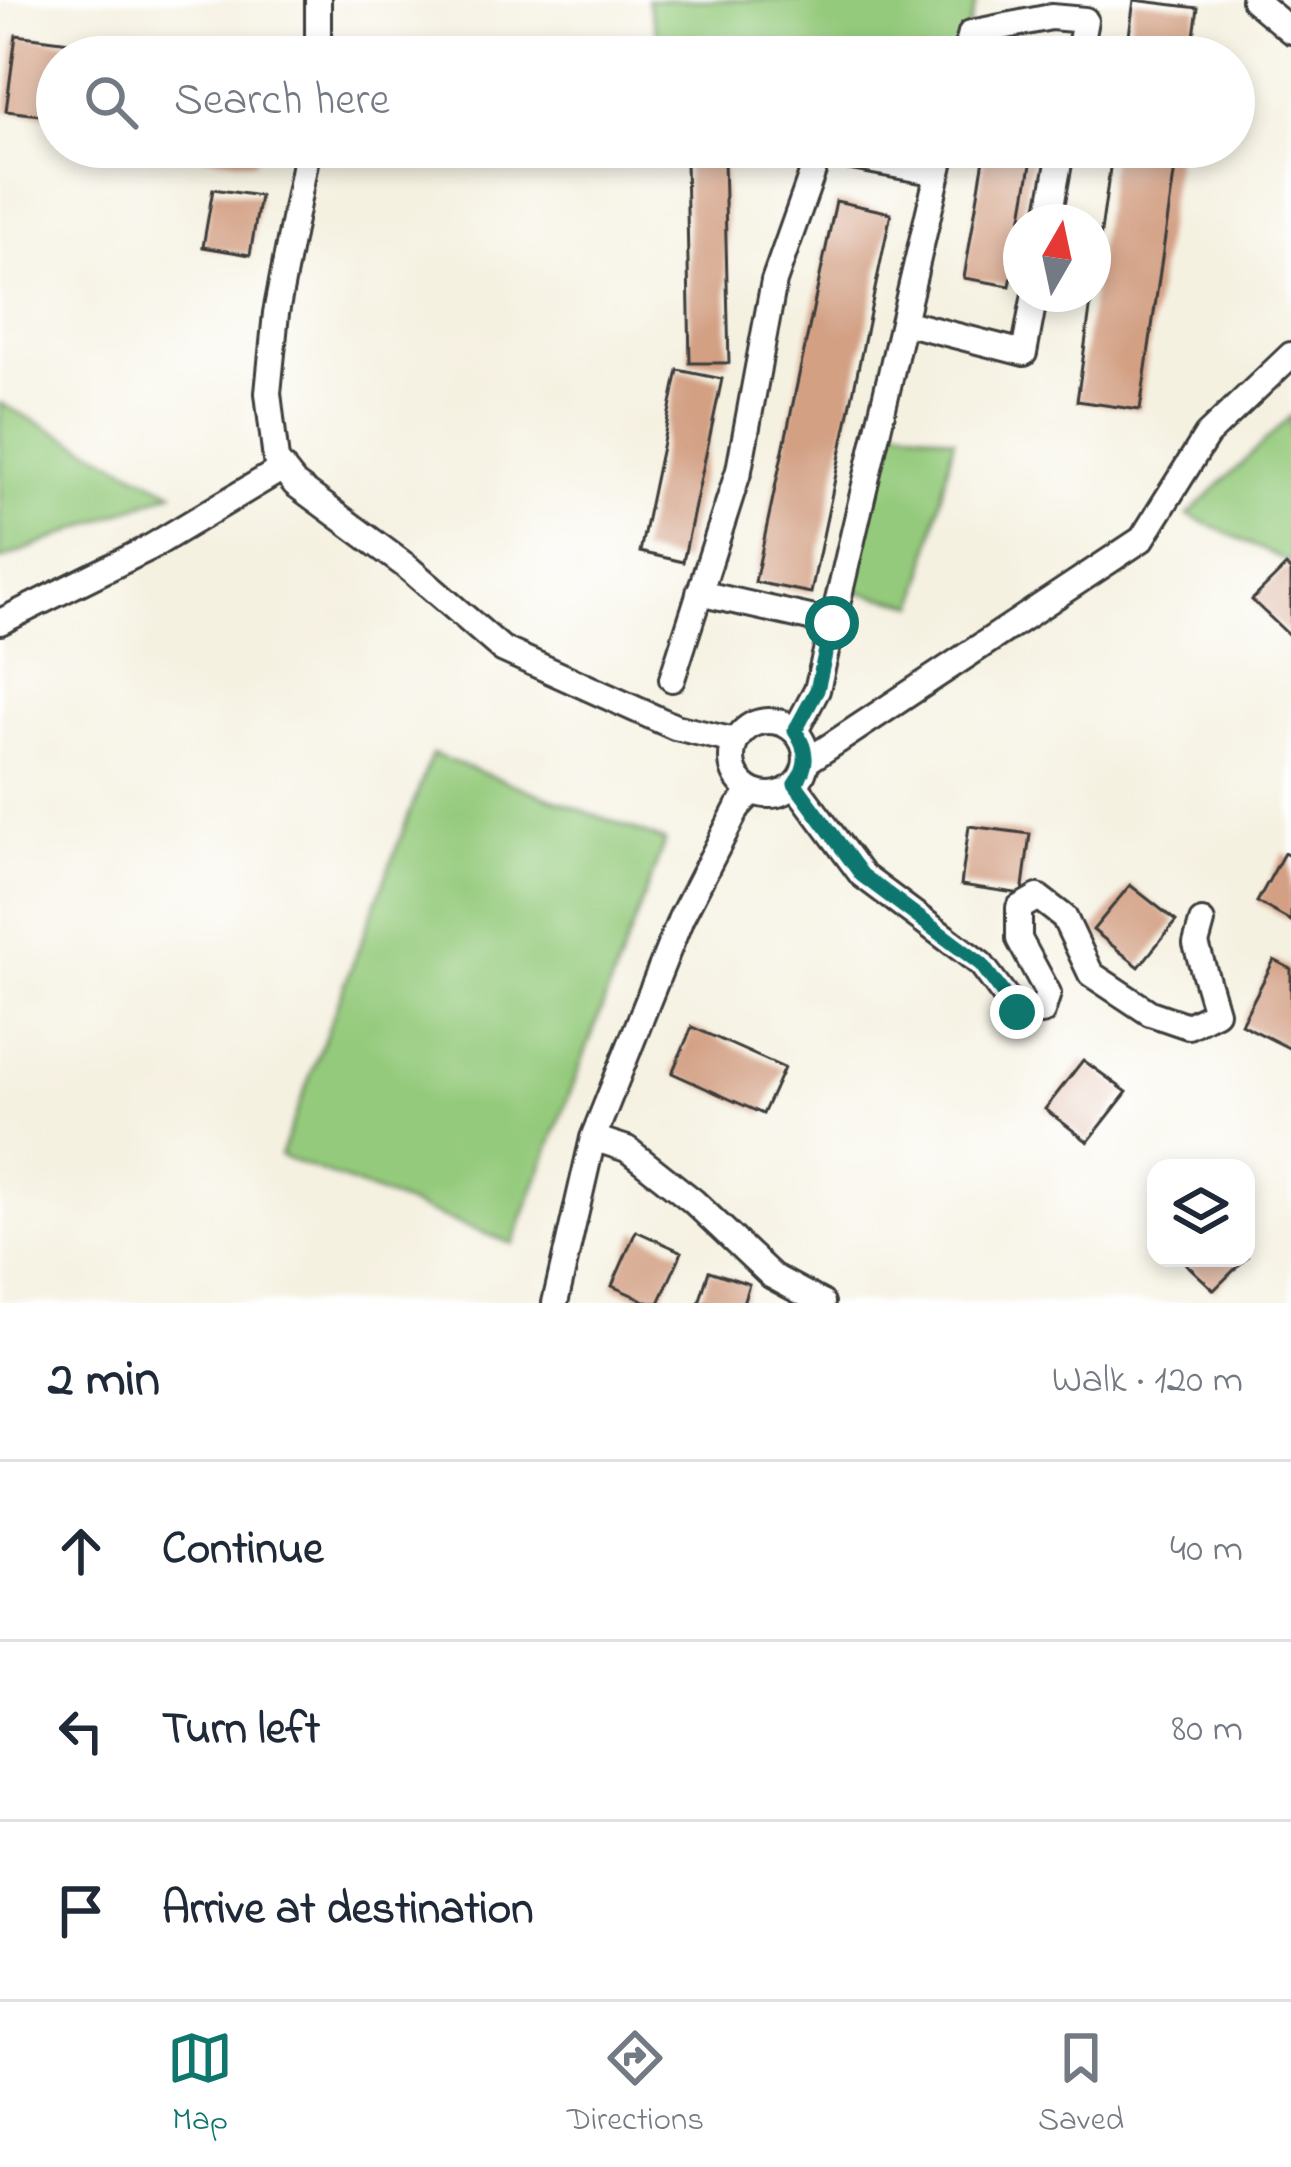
<!DOCTYPE html>
<html lang="en">
<head>
<meta charset="utf-8">
<style>
  body { margin:0; font-family:"Indie Flower",sans-serif; background:#f2f2f3; color:#1f2937 }
  .controls { position:absolute; right:36px; bottom:36px; display:grid; overflow:hidden; border-radius:24px; box-shadow:0 6px 18px #0003 }
  .controls button { width:108px; height:108px; display:grid; place-items:center; padding:0; border:0; border-bottom:3px solid #e0e1e3; background:#fff; color:#1f2937; font:60px sans-serif }
  .compass { position:absolute; left:1003px; top:204px; width:108px; height:108px; border-radius:50%; background:#fff; box-shadow:0 6px 18px #0003; rotate:9deg }
  .stop { position:absolute; width:36px; height:36px; margin:-27px; border:9px solid #0f766e; border-radius:50%; background:#fff }
  .stop.end { background:#0f766e; border-color:#fff; box-shadow:0 3px 12px #0008 }
  .list { margin:0; padding:0; list-style:none }
  h2 { display:flex; justify-content:space-between; align-items:center; height:156px; margin:0; padding:0 48px; font-size:51px }
  h2 small { font-size:39px; font-weight:400; color:#747a83 }
  .list li { display:grid; grid-template-columns:78px 1fr auto; gap:36px; align-items:center; box-sizing:border-box; height:180px; padding:0 48px; border-top:3px solid #e0e1e3 }
  .list b { display:block; font-size:45px; white-space:nowrap }
  .list em { font-size:39px; font-style:normal; color:#747a83 }
  .icon { flex:none; width:66px; height:66px; fill:none; stroke:currentColor; stroke-width:2; stroke-linecap:round; stroke-linejoin:round }
  .map { position:relative; flex:none; width:1291px; height:1303px; overflow:hidden }
  .search { position:absolute; background:#fff; box-shadow:0 6px 18px #0003; left:36px; right:36px; top:36px; height:132px; display:flex; align-items:center; gap:30px; box-sizing:border-box; padding:0 42px; border-radius:66px; color:#747a83; font-size:45px }
  .sheet { height:696px; background:#fff }
  nav { display:flex; justify-content:space-around; align-items:center; box-sizing:border-box; height:168px; border-top:3px solid #e0e1e3; background:#fff; font-size:33px; color:#747a83 }
  nav a { display:grid; justify-items:center; gap:6px }
  nav .on { color:#0f766e }
  .map>svg:first-child { display:block }
  .green { fill:#94ca7c; stroke:#58734c; stroke-width:3 }
  .building { fill:#d3a084 }
  .lines { fill:none; stroke-linecap:round; stroke-linejoin:round }
  .minor-casing { stroke:#3d3c3a; stroke-width:30 }
  .minor { stroke:#fff; stroke-width:24 }
  .route { stroke:#0f766e; stroke-width:15 }
</style>
</head>
<body>
<div class="map">
<svg width="1291" height="1303" viewBox="0 0 1291 1303">
  <rect width="100%" height="100%" fill="#fff"/>
  <filter id="ink" filterUnits="userSpaceOnUse"><feTurbulence type="fractalNoise" baseFrequency=".00833" numOctaves="2"/><feDisplacementMap in="SourceGraphic" scale="24" xChannelSelector="R" yChannelSelector="G"/><feConvolveMatrix kernelMatrix="1 2 1 2 8 2 1 2 1" color-interpolation-filters="sRGB"/></filter>
  <filter id="wash" filterUnits="userSpaceOnUse"><feTurbulence type="fractalNoise" baseFrequency=".004" numOctaves="4" result="noise"/><feDisplacementMap in="SourceGraphic" scale="48" xChannelSelector="R" yChannelSelector="G"/><feGaussianBlur stdDeviation="2.7" result="paint"/><feColorMatrix in="noise" values="0 0 0 0 0 0 0 0 0 0 0 0 0 0 0 0 0 1.4 0 .05"/><feComposite in="paint" operator="in"/></filter>
  <g filter="url(#wash)">
    <rect width="100%" height="100%" fill="#f5f1e1"/>
    <!-- green -->
    <path class="green" d="M 647,0 L 977,0 L 960,57 L 664,57 Z
      M 0,403 L 173,492 L 0,560 Z
      M 1291,416 L 1291,563 L 1188,515 Z
      M 886,424 L 954,439 L 917,605 L 849,590 Z
      M 432,754 L 665,841 L 513,1244 L 280,1156 Z"/>
    <g id="blocks">
      <!-- building -->
      <path class="building" d="M 1134,0 L 1198,8 L 1191,57 L 1126,57 Z
        M 16,35 L 70,42 L 68,57 L 57,57 L 57,117 L 6,111 Z
        M 196,147 L 257,147 L 255,163 L 195,155 Z
        M 986,147 L 1034,147 L 1010,286 L 964,278 Z
        M 1113,147 L 1178,147 L 1140,410 L 1077,401 Z
        M 724,159 L 729,363 L 690,363 L 686,160 Z
        M 213,189 L 260,196 L 250,255 L 203,247 Z
        M 836,201 L 891,213 L 811,593 L 755,582 Z
        M 678,370 L 722,379 L 683,562 L 640,552 Z
        M 1286,566 L 1291,571 L 1291,637 L 1252,600 Z
        M 969,826 L 1030,834 L 1022,894 L 961,885 Z
        M 1284,853 L 1291,857 L 1291,921 L 1257,902 Z
        M 1130,885 L 1176,921 L 1139,967 L 1093,930 Z
        M 1274,960 L 1291,969 L 1291,1049 L 1241,1024 Z
        M 692,1027 L 784,1068 L 763,1114 L 672,1073 Z
        M 1083,1060 L 1127,1092 L 1088,1142 L 1045,1109 Z
        M 636,1231 L 682,1252 L 659,1303 L 650,1303 L 612,1286 Z
        M 1187,1258 L 1246,1258 L 1214,1290 L 1184,1262 Z
        M 709,1271 L 749,1284 L 743,1303 L 699,1303 Z"/>
    </g>
  </g>
  <g filter="url(#ink)">
    <use href="#blocks" fill-opacity="0" stroke="#3d3c3a" stroke-width="3"/>
    <g class="lines">
      <!-- minor casing -->
      <g class="minor-casing">
        <path id="minor" d="M 318,0 L 318,57
          M 1254,0 L 1291,31
          M 965,57 L 971,33 L 1051,17 L 1085,20 L 1078,57
          M 308,147 L 276,313 L 268,393 L 276,460 L 295,484 L 406,566 L 502,649 L 675,727 L 735,741
          M 1048,222 L 1062,147
          M 903,322 L 1024,353 L 1035,294
          M 699,593 L 832,623
          M 0,622 L 151,547 L 283,468
          M 672,679 L 739,470 L 774,281 L 820,151 L 938,173
          M732 758a37 37 0 1 1 74 0a37 37 0 1 1-74 0Z
          M 795,731 L 817,690 L 944,147
          M 806,762 L 1142,539 L 1207,435 L 1291,355
          M 795,785 L 862,875 L 981,964 L 1017,1012 L 1042,1012 L 1048,993 L 1019,939 L 1019,908 L 1038,897 L 1064,917 L 1091,974 L 1150,1013 L 1188,1026 L 1216,1012 L 1196,944 L 1202,922
          M 593,1138 L 627,1149 L 693,1201 L 772,1276 L 822,1303
          M 555,1303 L 593,1138 L 681,918 L 738,807 L 752,792"/>
      </g>
      <!-- minor -->
      <use href="#minor" class="minor"/>
    </g>
  </g>
  <g class="lines" filter="url(#ink)">
    <!-- route -->
    <path class="route" d="M 832,623 L 817,690 L 795,731 C 808,750 809,766 795,784 L 862,875 L 981,964 L 1017,1012"/>
  </g>
</svg>
<div class="controls">
<button><svg class="icon" aria-label="layers" viewBox="0 0 24 24"><path d="M12 4l9 5-9 5-9-5zM3 14l9 5 9-5"/></svg></button>
</div>
<svg class="compass" viewBox="-18 -18 36 36"><path d="M0-13l5 13h-10z" fill="#e53935"/><path d="M0 13l5-13h-10z" fill="#747a83"/></svg>
<div class="stop" style="left:832px;top:623px"></div>
<div class="stop end" style="left:1017px;top:1012px"></div>
<div class="search"><svg class="icon" aria-label="search" viewBox="0 0 24 24"><circle cx="10" cy="10" r="6"/><path d="M15 15l6 6"/></svg>Search here</div>
</div>
<section class="sheet">
<h2>2 min<small>Walk · 120 m</small></h2>
<ul class="list">
<li><svg class="icon" aria-label="ahead" viewBox="0 0 24 24"><path d="M12 20V5M6 11l6-6 6 6"/></svg><div><b>Continue</b></div><em>40 m</em></li>
<li><svg class="icon" aria-label="left" viewBox="0 0 24 24"><path d="M17 20v-9H6M10 6l-5 5 5 5"/></svg><div><b>Turn left</b></div><em>80 m</em></li>
<li><svg class="icon" aria-label="arrive" viewBox="0 0 24 24"><path d="M6 21V4h12l-3 4 3 4H6"/></svg><div><b>Arrive at destination</b></div></li>
</ul>
</section>
<nav>
<a class="on"><svg class="icon" aria-label="map" viewBox="0 0 24 24"><path d="M3 6l6-2 6 2 6-2v14l-6 2-6-2-6 2zM9 4v14M15 6v14"/></svg>Map</a>
<a><svg class="icon" aria-label="directions" viewBox="0 0 24 24"><path d="M12 3l9 9-9 9-9-9zM9 14v-3h6M13 9l2 2-2 2"/></svg>Directions</a>
<a><svg class="icon" aria-label="saved" viewBox="0 0 24 24"><path d="M7 4h10v16l-5-4-5 4z"/></svg>Saved</a>
</nav>
</body>
</html>
